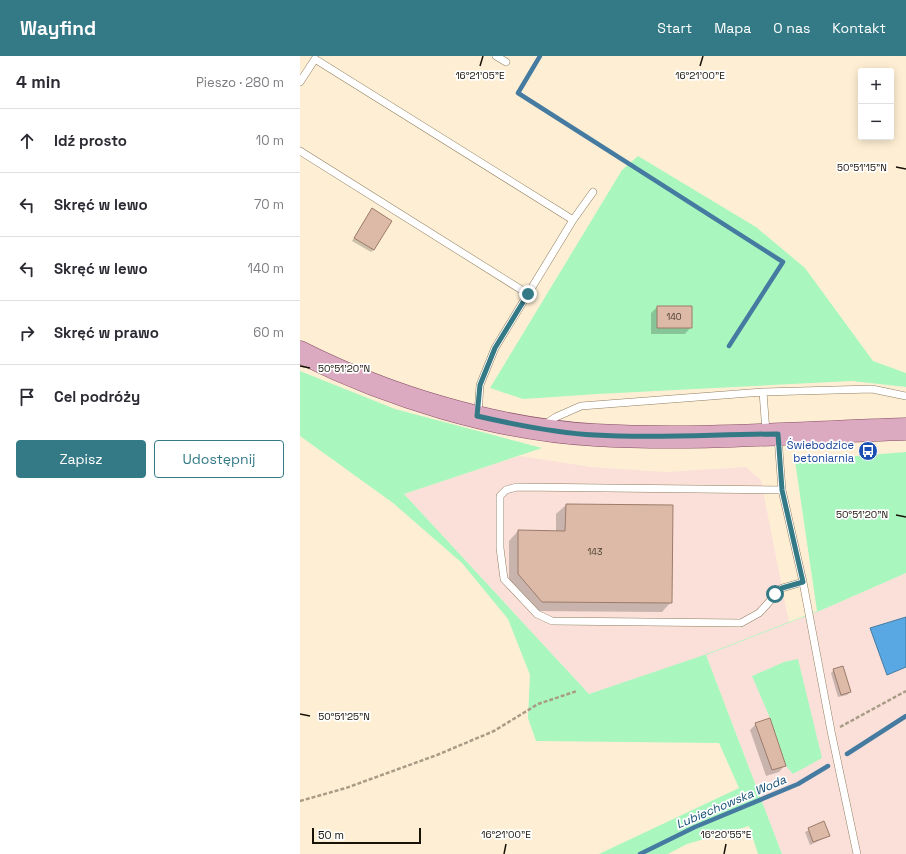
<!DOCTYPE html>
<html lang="pl">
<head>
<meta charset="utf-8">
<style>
  body { margin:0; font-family:"Space Grotesk",sans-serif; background:#f2f2f3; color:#2b2b33 }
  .controls { position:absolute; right:12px; top:12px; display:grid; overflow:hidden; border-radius:4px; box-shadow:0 2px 10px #0003 }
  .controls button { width:36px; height:36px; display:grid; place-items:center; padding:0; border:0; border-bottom:1px solid #e1e1e2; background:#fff; color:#2b2b33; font:20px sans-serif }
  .scale { position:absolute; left:12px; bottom:10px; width:109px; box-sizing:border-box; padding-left:4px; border:2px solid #181106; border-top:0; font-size:11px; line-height:14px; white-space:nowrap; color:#181106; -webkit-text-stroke:3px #fff; paint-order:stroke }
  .stop { position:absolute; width:12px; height:12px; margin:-9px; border:3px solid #347a86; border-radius:50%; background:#fff }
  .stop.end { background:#347a86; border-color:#fff; box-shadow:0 1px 4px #0008 }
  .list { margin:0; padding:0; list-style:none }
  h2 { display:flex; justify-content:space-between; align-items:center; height:52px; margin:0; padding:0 16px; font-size:17px }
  h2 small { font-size:13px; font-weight:400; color:#7c7c81 }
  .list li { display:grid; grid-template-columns:26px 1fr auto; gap:12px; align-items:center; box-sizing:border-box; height:64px; padding:0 16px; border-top:1px solid #e1e1e2 }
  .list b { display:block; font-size:15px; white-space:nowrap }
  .list em { font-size:13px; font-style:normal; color:#7c7c81 }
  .actions { display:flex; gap:8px; padding:12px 16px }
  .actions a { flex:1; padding:9px 0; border:1px solid #347a86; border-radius:4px; text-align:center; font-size:14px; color:#347a86 }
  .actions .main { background:#347a86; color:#fff }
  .icon { flex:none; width:22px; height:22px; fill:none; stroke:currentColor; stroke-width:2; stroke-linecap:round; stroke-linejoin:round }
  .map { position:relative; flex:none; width:606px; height:798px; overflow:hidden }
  header { display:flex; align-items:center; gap:24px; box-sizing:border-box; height:56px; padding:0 20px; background:#347a86; color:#fff }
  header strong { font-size:19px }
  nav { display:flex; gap:22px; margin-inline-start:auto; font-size:14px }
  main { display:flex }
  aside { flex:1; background:#fff }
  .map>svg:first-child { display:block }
  .industrial { fill:#fae0d9 }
  .green { fill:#a9f7bf }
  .water { fill:#5aa8e3; stroke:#467ba1 }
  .shadow { fill:#0003 }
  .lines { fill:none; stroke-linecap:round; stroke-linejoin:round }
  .stream { stroke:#467ba1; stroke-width:4.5 }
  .building { fill:#ddbaa8; stroke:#9c7b6a }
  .lane-casing { stroke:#907e60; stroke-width:8 }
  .primary-casing { stroke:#874e64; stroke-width:23 }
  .path { stroke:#a89c87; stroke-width:2.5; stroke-dasharray:4 2; stroke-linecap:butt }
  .lane { stroke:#fff; stroke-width:7 }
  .primary { stroke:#dba9c0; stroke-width:22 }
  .route { stroke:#347a86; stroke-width:5 }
  .ticks { fill:none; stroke:#181106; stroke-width:1.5 }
  .labels { text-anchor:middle; stroke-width:3.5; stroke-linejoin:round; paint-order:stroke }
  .number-label { font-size:9px; fill:#493b2e }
  .transit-label { font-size:11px; fill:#164399; stroke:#fff; text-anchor:end }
  .water-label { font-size:12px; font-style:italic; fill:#104b72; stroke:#fff }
  .ticks-label { font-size:10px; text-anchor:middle; fill:#181106; stroke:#fff; stroke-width:3.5; stroke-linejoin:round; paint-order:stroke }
</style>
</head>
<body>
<header>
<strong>Wayfind</strong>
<nav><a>Start</a><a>Mapa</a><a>O nas</a><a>Kontakt</a></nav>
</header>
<main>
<aside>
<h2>4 min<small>Pieszo · 280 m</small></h2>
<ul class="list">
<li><svg class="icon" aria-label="ahead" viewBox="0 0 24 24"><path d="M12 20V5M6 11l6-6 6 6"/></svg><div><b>Idź prosto</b></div><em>10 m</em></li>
<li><svg class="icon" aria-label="left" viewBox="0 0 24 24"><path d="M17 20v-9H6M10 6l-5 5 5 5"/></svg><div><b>Skręć w lewo</b></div><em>70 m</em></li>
<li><svg class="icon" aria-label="left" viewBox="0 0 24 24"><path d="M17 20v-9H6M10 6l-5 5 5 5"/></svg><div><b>Skręć w lewo</b></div><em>140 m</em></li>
<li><svg class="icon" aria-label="right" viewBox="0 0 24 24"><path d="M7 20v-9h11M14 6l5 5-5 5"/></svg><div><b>Skręć w prawo</b></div><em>60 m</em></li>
<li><svg class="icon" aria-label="arrive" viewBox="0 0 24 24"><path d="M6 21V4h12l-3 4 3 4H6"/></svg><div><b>Cel podróży</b></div></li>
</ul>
<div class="actions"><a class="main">Zapisz</a><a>Udostępnij</a></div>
</aside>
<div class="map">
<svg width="606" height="798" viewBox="0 0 606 798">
  <rect width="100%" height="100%" fill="#feefd4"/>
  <!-- industrial -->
  <path class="industrial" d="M 219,400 L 292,411 L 365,416 L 446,411 L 461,424 L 489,567 L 524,553 L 606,517 L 606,798 L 482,798 L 406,599 L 289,638 L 104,438 Z"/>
  <!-- green -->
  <path class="green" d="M 338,100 L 456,171 L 505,212 L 573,305 L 606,317 L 606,331 L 552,325 L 298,338 L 223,343 L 190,332 L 322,114 Z
    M 0,315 L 95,353 L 242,392 L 104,438 L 289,638 L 404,599 L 517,555 L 495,405 L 606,396 L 606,517 L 524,553 L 406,599 L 482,798 L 458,798 L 449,770 L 387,788 L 368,798 L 299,798 L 439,732 L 419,687 L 236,685 L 228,662 L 230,619 L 208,563 L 162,507 L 93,447 L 0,380 Z
    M 498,603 L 522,702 L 493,718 L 486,710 L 470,662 L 452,620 L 484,606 Z"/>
  <!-- water -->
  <path class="water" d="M 606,561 L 606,611 L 587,619 L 570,572 Z"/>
  <!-- shadow -->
  <path class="shadow" d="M 70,156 L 74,194 L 71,196 L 52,185 Z
    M 357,251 L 391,271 L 385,278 L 351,278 L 351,257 Z
    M 266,449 L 372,450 L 371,546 L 362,556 L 232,555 L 209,528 L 209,485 L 218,475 L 256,476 L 256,458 Z
    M 534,614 L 550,636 L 547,639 L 538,641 L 531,617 Z
    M 456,668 L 485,709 L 479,716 L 466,720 L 450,674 Z
    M 524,767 L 529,780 L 510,789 L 505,776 Z"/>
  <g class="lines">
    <!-- stream -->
    <path class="stream" d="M 240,0 L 218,37 L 483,206 L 429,290
      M 547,698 L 606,660
      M 340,798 L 395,771 L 498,728 L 528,710"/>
  </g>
  <!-- building -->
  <path class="building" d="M 72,152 L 92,165 L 74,194 L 54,182 Z
    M 357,250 L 392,250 L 392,272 L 357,272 Z
    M 266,448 L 373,449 L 372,547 L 242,546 L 218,518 L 218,474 L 265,475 Z
    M 543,610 L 551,636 L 541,639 L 533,613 Z
    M 470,662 L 486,710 L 472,714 L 455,667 Z
    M 524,765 L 530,780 L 513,786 L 508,772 Z"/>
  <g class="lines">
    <!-- lane casing -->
    <g class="lane-casing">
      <path id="lane" d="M 196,0 L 206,6
        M 0,26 L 15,3 L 273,164
        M 0,95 L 228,238
        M 463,336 L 466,376
        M 178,358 L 180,329 L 195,292 L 273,164 L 293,136
        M 244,369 L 256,361 L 281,350 L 463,336 L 572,333 L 606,340
        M 478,381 L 482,434 L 503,526 L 531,675 L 557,798
        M 482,434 L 217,431 L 206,434 L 200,440 L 200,492 L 204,523 L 237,558 L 252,565 L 441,567 L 459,557 L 482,532 L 503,526"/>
    </g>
    <!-- primary casing -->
    <g class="primary-casing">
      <path id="primary" d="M 0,296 C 87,340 198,374 295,379 C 399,385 503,376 606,373"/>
    </g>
    <!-- path -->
    <path class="path" d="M 540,671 L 606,635
      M 0,745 L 46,732 L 137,699 L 194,675 L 238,648 L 277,635"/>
    <!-- lane -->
    <use href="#lane" class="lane"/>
    <!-- primary -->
    <use href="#primary" class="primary"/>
  </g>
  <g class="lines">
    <!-- route -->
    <path class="route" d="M 228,238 L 195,292 L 180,329 L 177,360 C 216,369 255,377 295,379 C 356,383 417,378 478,378 L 482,434 L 503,526 L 482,532 L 475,538"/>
  </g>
  <!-- ticks -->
  <path class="ticks" d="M 180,10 L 183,0M 400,10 L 403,0M 596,111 L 606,113M 0,310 L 10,312M 596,459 L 606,461M 0,658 L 10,660M 204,798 L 206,788M 424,798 L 426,788"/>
  <!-- icons -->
  <defs>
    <g id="bus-disc" transform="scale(1)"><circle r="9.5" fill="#1a4fb4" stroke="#fff"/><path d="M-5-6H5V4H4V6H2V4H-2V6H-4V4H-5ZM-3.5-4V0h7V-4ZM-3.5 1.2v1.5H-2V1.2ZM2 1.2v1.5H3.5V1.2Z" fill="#fff"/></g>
  </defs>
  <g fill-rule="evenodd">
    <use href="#bus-disc" x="568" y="395"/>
  </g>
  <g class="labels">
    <!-- number labels -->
    <g class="number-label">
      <text x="374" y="264">140</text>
      <text x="295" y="499">143</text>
    </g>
    <!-- transit labels -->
    <g class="transit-label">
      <text x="554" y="393">Świebodzice<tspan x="554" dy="13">betoniarnia</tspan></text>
    </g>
    <!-- water labels -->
    <g class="water-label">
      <text transform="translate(431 746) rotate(-23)" y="4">Lubiechowska Woda</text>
    </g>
  </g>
  <g class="ticks-label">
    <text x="180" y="23">16°21'05"E</text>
    <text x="400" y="23">16°21'00"E</text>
    <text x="562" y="115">50°51'15"N</text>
    <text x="44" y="316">50°51'20"N</text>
    <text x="562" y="462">50°51'20"N</text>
    <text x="44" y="664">50°51'25"N</text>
    <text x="206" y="782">16°21'00"E</text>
    <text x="426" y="782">16°20'55"E</text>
  </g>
</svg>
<div class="controls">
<button>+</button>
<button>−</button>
</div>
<div class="scale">50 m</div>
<div class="stop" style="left:475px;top:538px"></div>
<div class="stop end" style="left:228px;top:238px"></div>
</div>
</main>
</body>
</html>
